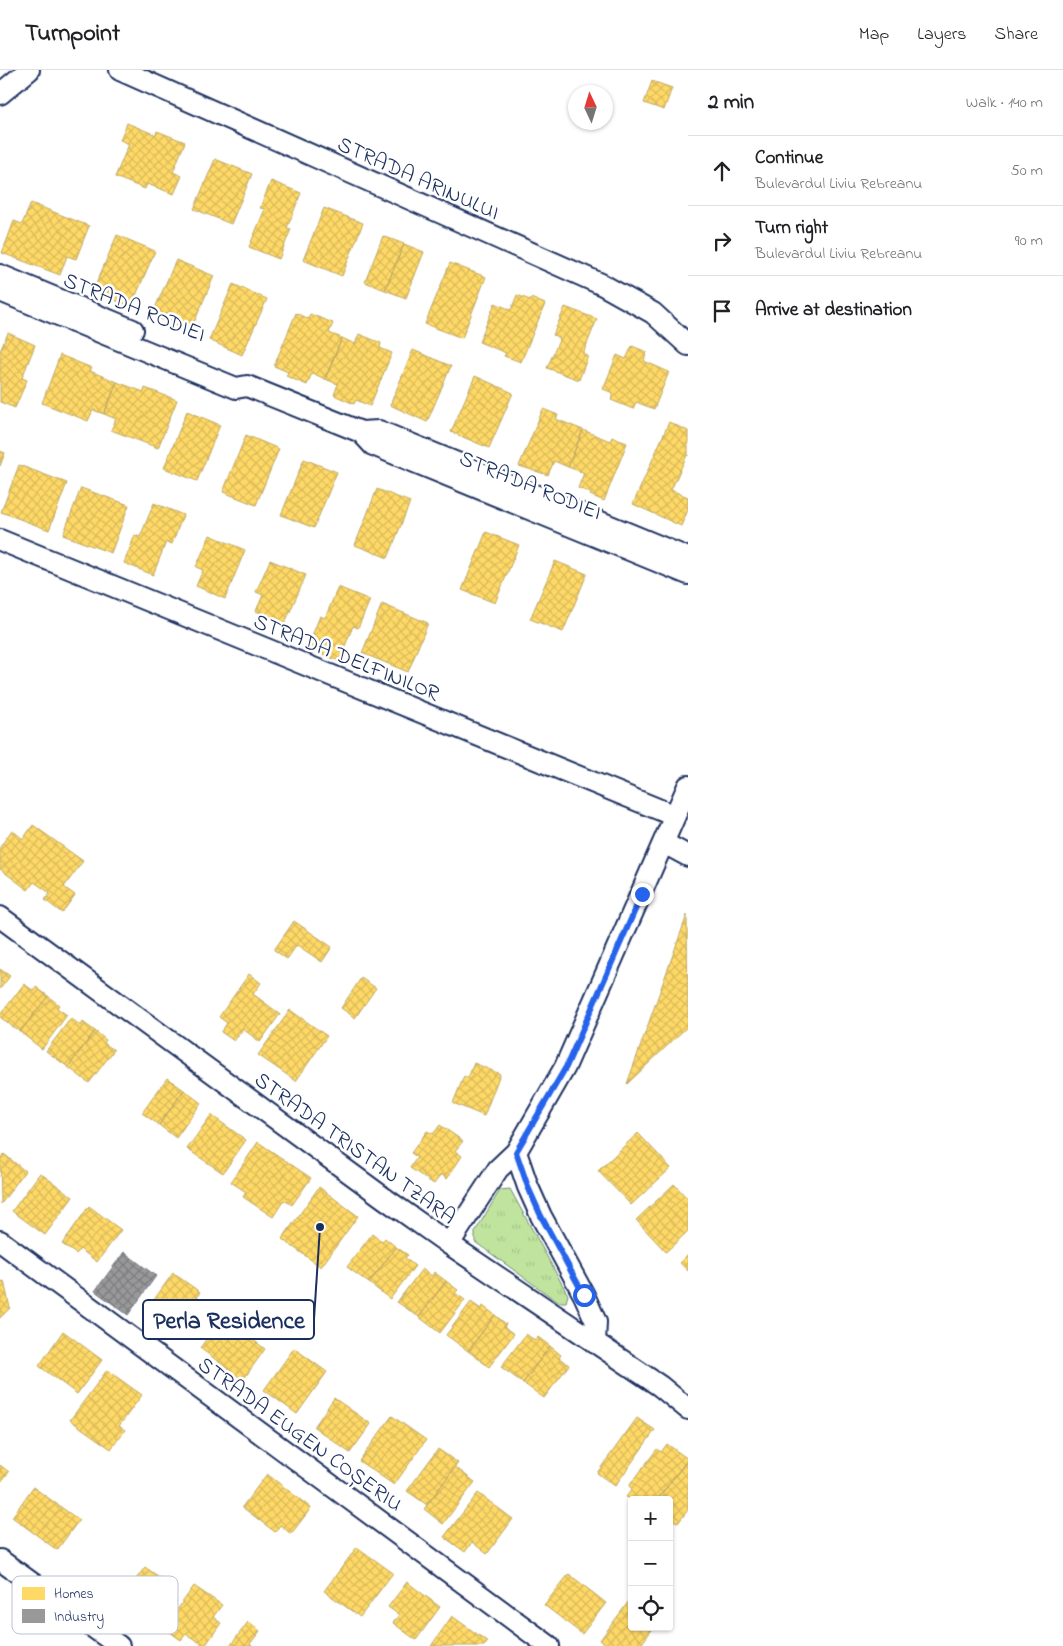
<!DOCTYPE html>
<html lang="en">
<head>
<meta charset="utf-8">
<style>
  body { margin:0; font-family:"Indie Flower",sans-serif; background:#f2f2f2; color:#202124 }
  .controls { position:absolute; right:15px; bottom:15px; display:grid; overflow:hidden; border-radius:5px; box-shadow:0 1px 4px #0004 }
  .controls button { width:45px; height:45px; display:grid; place-items:center; padding:0; border:0; border-bottom:1px solid #e0e0e0; background:#fff; color:#202124; font:25px sans-serif }
  .compass { position:absolute; left:568px; top:15px; width:45px; height:45px; border-radius:50%; background:#fff; box-shadow:0 1px 4px #0004; rotate:356deg }
  .stop { position:absolute; width:15px; height:15px; margin:-11px; border:4px solid #2563eb; border-radius:50%; background:#fff }
  .stop.end { background:#2563eb; border-color:#fff; box-shadow:0 1px 5px #0008 }
  .list { margin:0; padding:0; list-style:none }
  h2 { display:flex; justify-content:space-between; align-items:center; height:65px; margin:0; padding:0 20px; font-size:21px }
  h2 small { font-size:16px; font-weight:400; color:#757577 }
  .list li { display:grid; grid-template-columns:32px 1fr auto; gap:15px; align-items:center; box-sizing:border-box; height:70px; padding:0 20px; border-top:1px solid #e0e0e0 }
  .list b { display:block; font-size:19px; white-space:nowrap }
  .list p { margin:0; font-size:16px; white-space:nowrap; color:#757577 }
  .list em { font-size:16px; font-style:normal; color:#757577 }
  .icon { flex:none; width:28px; height:28px; fill:none; stroke:currentColor; stroke-width:2; stroke-linecap:round; stroke-linejoin:round }
  .map { position:relative; flex:none; width:688px; height:1576px; overflow:hidden }
  header { display:flex; align-items:center; gap:30px; box-sizing:border-box; height:70px; padding:0 25px; background:#fff; border-bottom:1px solid #e0e0e0 }
  header strong { font-size:24px }
  nav { display:flex; gap:28px; margin-inline-start:auto; font-size:18px }
  main { display:flex }
  aside { flex:1; background:#fff }
  .map>svg:first-child { display:block }
  .grass { fill:url(#grass-tufts); stroke:#6e8a7e }
  .homes { fill:url(#homes-cross-hatch); stroke:#bba664 }
  .industry { fill:url(#industry-cross-hatch); stroke:#737987 }
  .lines { fill:none; stroke-linecap:round; stroke-linejoin:round }
  .minor-casing { stroke:#1b2f5e; stroke-width:24 }
  .minor { stroke:#fff; stroke-width:20 }
  .route { stroke:#2563eb; stroke-width:6 }
  .labels { text-anchor:middle; stroke-width:5; stroke-linejoin:round; paint-order:stroke }
  .street-label { font-size:22px; fill:#1b2f5e; stroke:#fff }
  .key { fill:#fff; stroke:#bbc1cf; stroke-width:1 }
  .key-label { font-size:14px; fill:#1b2f5e }
  .leader { fill:none; stroke:#1b2f5e; stroke-width:2 }
  .callout-dot { fill:#1b2f5e; stroke:#fff; stroke-width:2 }
  .callout { fill:#fff; stroke:#1b2f5e; stroke-width:2 }
  .callout-label { font-size:24px; text-anchor:middle; font-weight:bold; fill:#1b2f5e }
</style>
</head>
<body>
<header>
<strong>Turnpoint</strong>
<nav><a>Map</a><a>Layers</a><a>Share</a></nav>
</header>
<main>
<div class="map">
<svg width="688" height="1576" viewBox="0 0 688 1576">
  <defs>
    <pattern id="grass-tufts" width="24" height="20" patternUnits="userSpaceOnUse" patternTransform="scale(1.25)"><rect width="24" height="20" fill="#c0e49e"/><path d="M3 7l-1-3M5 7V3M7 7l1-3M15 17l-1-3M17 17v-4M19 17l1-3" fill="none" stroke="#a4c48a"/></pattern>
    <pattern id="homes-cross-hatch" width="8" height="8" patternUnits="userSpaceOnUse" patternTransform="scale(1.25)"><rect width="8" height="8" fill="#ffd966"/><path d="M0 0l8 8M0 8l8-8" fill="none" stroke="#dabb5b"/></pattern>
    <pattern id="industry-cross-hatch" width="8" height="8" patternUnits="userSpaceOnUse" patternTransform="scale(1.25)"><rect width="8" height="8" fill="#999"/><path d="M0 0l8 8M0 8l8-8" fill="none" stroke="#7c7d80"/></pattern>
  </defs>
  <rect width="100%" height="100%" fill="#fff"/>
  <filter id="ink" filterUnits="userSpaceOnUse"><feTurbulence type="fractalNoise" baseFrequency=".02" numOctaves="2"/><feDisplacementMap in="SourceGraphic" scale="10" xChannelSelector="R" yChannelSelector="G"/><feConvolveMatrix kernelMatrix="1 2 1 2 8 2 1 2 1" color-interpolation-filters="sRGB"/></filter>
  <g filter="url(#ink)">
    <!-- grass -->
    <path class="grass" d="M 510,1119 L 568,1225 L 566,1232 L 558,1232 L 475,1172 L 475,1162 L 500,1120 Z"/>
    <!-- homes -->
    <path class="homes" d="M 652,11 L 672,18 L 664,40 L 644,33 Z
      M 127,53 L 156,65 L 157,61 L 185,72 L 173,102 L 182,106 L 174,124 L 147,114 L 145,119 L 115,107 L 129,74 L 120,70 Z
      M 215,89 L 252,104 L 231,154 L 194,139 Z
      M 271,111 L 301,123 L 287,158 L 291,159 L 279,189 L 249,177 L 265,139 L 260,138 Z
      M 31,133 L 89,156 L 76,189 L 67,186 L 60,205 L 2,183 L 14,151 L 22,154 Z
      M 324,138 L 363,153 L 342,206 L 303,190 Z
      M 117,165 L 155,181 L 131,237 L 93,221 Z
      M 383,166 L 404,174 L 385,220 L 365,212 Z
      M 404,174 L 424,182 L 406,228 L 385,220 Z
      M 176,190 L 214,206 L 190,262 L 152,245 Z
      M 450,193 L 486,207 L 462,268 L 425,254 Z
      M 233,214 L 267,229 L 242,285 L 209,270 Z
      M 517,225 L 530,230 L 531,228 L 545,234 L 521,292 L 504,286 L 506,283 L 479,272 L 495,233 L 511,240 Z
      M 565,237 L 597,249 L 583,284 L 588,286 L 579,310 L 547,298 L 560,268 L 553,265 Z
      M 296,243 L 308,249 L 310,244 L 333,253 L 329,263 L 342,268 L 325,309 L 312,303 L 307,315 L 286,306 L 288,302 L 274,296 Z
      M 8,263 L 35,275 L 22,308 L 27,310 L 15,338 L 0,332 L 0,281 Z
      M 359,264 L 381,273 L 380,278 L 392,283 L 370,336 L 356,330 L 354,334 L 334,325 L 338,314 L 325,309 L 342,268 L 355,274 Z
      M 632,276 L 647,282 L 644,291 L 669,302 L 654,339 L 636,332 L 633,339 L 611,330 L 613,323 L 603,319 L 617,285 L 626,289 Z
      M 413,280 L 451,296 L 427,352 L 390,335 Z
      M 60,285 L 92,298 L 90,301 L 117,312 L 104,344 L 93,340 L 88,351 L 42,333 Z
      M 475,306 L 513,323 L 489,378 L 451,362 Z
      M 117,312 L 144,322 L 145,318 L 177,330 L 158,378 L 111,360 L 116,349 L 104,344 Z
      M 543,339 L 558,345 L 556,349 L 583,360 L 568,397 L 554,391 L 548,405 L 519,396 Z
      M 187,341 L 220,355 L 197,411 L 164,398 Z
      M 669,352 L 688,361 L 688,386 L 687,385 L 671,420 L 688,427 L 688,440 L 681,456 L 633,434 Z
      M 583,360 L 610,371 L 612,367 L 627,373 L 604,431 L 590,425 L 591,423 L 578,418 L 584,403 L 568,397 Z
      M 246,365 L 279,379 L 256,435 L 223,422 Z
      M 0,381 L 5,383 L 0,396 Z
      M 304,389 L 337,402 L 314,458 L 281,445 Z
      M 19,395 L 67,413 L 49,460 L 1,442 Z
      M 81,418 L 129,435 L 111,483 L 63,465 Z
      M 377,419 L 410,432 L 388,488 L 355,475 Z
      M 154,433 L 183,445 L 172,474 L 166,472 L 153,505 L 124,493 L 135,465 L 140,467 Z
      M 486,462 L 519,475 L 495,533 L 462,520 Z
      M 210,465 L 245,480 L 225,529 L 196,516 L 203,500 L 196,497 Z
      M 270,490 L 306,505 L 285,553 L 256,541 L 263,525 L 256,522 Z
      M 555,491 L 587,504 L 563,562 L 530,549 Z
      M 338,517 L 370,530 L 358,558 L 353,556 L 339,591 L 307,578 L 320,546 L 325,548 Z
      M 382,534 L 428,553 L 408,602 L 362,583 Z
      M 33,755 L 83,791 L 64,817 L 75,825 L 62,843 L 45,830 L 50,823 L 34,812 L 28,820 L 0,799 L 0,777 L 12,760 L 23,769 Z
      M 687,845 L 688,956 L 627,1014 Z
      M 294,851 L 332,877 L 322,892 L 297,875 L 287,889 L 274,880 Z
      M 0,899 L 10,906 L 0,919 Z
      M 249,904 L 261,913 L 253,924 L 280,944 L 260,972 L 243,959 L 234,971 L 221,962 L 227,953 L 219,947 Z
      M 361,908 L 376,918 L 355,948 L 341,938 Z
      M 24,914 L 34,921 L 36,917 L 48,926 L 20,962 L 0,947 L 0,945 Z
      M 48,926 L 59,935 L 57,938 L 67,945 L 42,979 L 20,962 Z
      M 290,940 L 327,966 L 296,1011 L 258,985 Z
      M 71,948 L 81,956 L 83,952 L 95,961 L 68,997 L 46,981 Z
      M 95,961 L 106,970 L 104,973 L 114,980 L 89,1013 L 68,997 Z
      M 474,993 L 500,1004 L 484,1046 L 453,1033 L 464,1006 L 468,1008 Z
      M 167,1008 L 184,1020 L 159,1055 L 142,1043 Z
      M 184,1020 L 201,1033 L 176,1068 L 159,1055 Z
      M 211,1045 L 246,1070 L 223,1103 L 187,1079 Z
      M 440,1055 L 463,1071 L 455,1081 L 462,1086 L 447,1109 L 441,1104 L 434,1114 L 410,1098 L 417,1087 L 411,1083 L 427,1061 L 433,1064 Z
      M 638,1063 L 671,1098 L 631,1135 L 598,1101 Z
      M 258,1072 L 311,1108 L 292,1135 L 284,1130 L 273,1147 L 243,1127 L 246,1122 L 231,1112 Z
      M 4,1084 L 25,1101 L 1,1134 L 0,1089 Z
      M 40,1103 L 73,1127 L 45,1165 L 12,1141 Z
      M 674,1114 L 688,1129 L 688,1161 L 666,1182 L 636,1150 Z
      M 319,1117 L 358,1146 L 321,1197 L 282,1169 Z
      M 89,1136 L 121,1160 L 97,1192 L 80,1179 L 76,1184 L 62,1174 Z
      M 372,1164 L 382,1172 L 385,1168 L 396,1177 L 369,1213 L 347,1197 Z
      M 396,1177 L 408,1185 L 405,1188 L 415,1196 L 390,1229 L 369,1213 Z
      M 688,1184 L 688,1201 L 680,1193 Z
      M 422,1199 L 432,1206 L 434,1202 L 446,1211 L 419,1247 L 397,1232 Z
      M 173,1203 L 200,1222 L 197,1227 L 204,1232 L 185,1258 L 151,1234 Z
      M 4,1211 L 10,1238 L 0,1248 L 0,1212 Z
      M 446,1211 L 458,1220 L 455,1223 L 465,1230 L 440,1263 L 419,1247 Z
      M 471,1232 L 481,1239 L 483,1236 L 495,1245 L 468,1281 L 446,1265 Z
      M 495,1245 L 506,1254 L 504,1257 L 514,1264 L 489,1297 L 468,1281 Z
      M 241,1246 L 259,1259 L 252,1269 L 265,1279 L 243,1310 L 200,1278 L 222,1247 L 234,1256 Z
      M 63,1261 L 102,1290 L 77,1324 L 39,1296 Z
      M 526,1264 L 536,1271 L 538,1267 L 550,1276 L 523,1313 L 501,1297 Z
      M 550,1276 L 561,1285 L 559,1288 L 569,1295 L 544,1328 L 523,1313 Z
      M 294,1278 L 327,1302 L 297,1344 L 264,1320 Z
      M 107,1300 L 142,1325 L 119,1356 L 125,1360 L 111,1379 L 70,1350 Z
      M 334,1328 L 371,1354 L 350,1383 L 314,1357 Z
      M 392,1346 L 426,1370 L 394,1415 L 359,1391 Z
      M 637,1348 L 655,1360 L 615,1416 L 597,1403 Z
      M 667,1374 L 688,1389 L 657,1430 L 632,1430 L 632,1431 L 626,1427 L 632,1419 L 629,1416 L 657,1379 L 661,1382 Z
      M 438,1379 L 458,1393 L 427,1435 L 407,1421 Z
      M 688,1389 L 688,1440 L 678,1453 L 674,1450 L 669,1457 L 669,1430 L 657,1430 Z
      M 0,1395 L 9,1402 L 0,1413 Z
      M 455,1397 L 475,1412 L 443,1454 L 424,1439 Z
      M 267,1404 L 311,1438 L 291,1464 L 280,1455 L 275,1462 L 242,1437 Z
      M 33,1417 L 79,1450 L 57,1480 L 12,1447 Z
      M 478,1423 L 513,1449 L 487,1484 L 472,1472 L 465,1482 L 444,1467 Z
      M 357,1477 L 393,1503 L 360,1547 L 324,1521 Z
      M 145,1497 L 176,1519 L 154,1551 L 122,1528 Z
      M 569,1504 L 606,1533 L 582,1564 L 544,1535 Z
      M 407,1512 L 440,1537 L 416,1570 L 393,1553 L 399,1545 L 388,1537 Z
      M 194,1516 L 222,1535 L 213,1547 L 221,1553 L 205,1576 L 186,1564 L 181,1570 L 164,1558 Z
      M 632,1527 L 632,1557 L 654,1557 L 640,1576 L 609,1576 L 600,1570 Z
      M 452,1546 L 488,1572 L 484,1576 L 431,1576 Z
      M 248,1552 L 260,1561 L 250,1574 L 252,1576 L 230,1576 Z"/>
    <!-- industry -->
    <path class="industry" d="M 124,1182 L 156,1206 L 128,1245 L 95,1221 Z"/>
    <g class="lines">
      <!-- minor casing -->
      <g class="minor-casing">
        <path id="minor" d="M 120,0 L 601,214 L 653,243 L 688,275
          M 0,24 L 29,0
          M 0,205 L 133,260
          M 0,221 L 236,318 L 247,316 L 361,362 L 379,361 L 688,488
          M 361,362 L 373,375 L 688,504
          M 0,470 L 675,746
          M 664,773 L 688,786
          M 0,847 L 384,1128 L 449,1174 L 660,1316 L 688,1339
          M 0,1171 L 549,1576
          M 449,1174 L 498,1099 L 516,1082
          M 595,1273 L 596,1252 L 584,1225 L 541,1146 L 528,1117 L 516,1082 L 565,997 L 688,716
          M 0,1490 L 119,1576"/>
      </g>
      <!-- minor -->
      <use href="#minor" class="minor"/>
    </g>
  </g>
  <g class="lines" filter="url(#ink)">
    <!-- route -->
    <path class="route" d="M 584,1225 L 541,1146 L 528,1117 L 516,1082 L 566,997 L 642,824"/>
  </g>
  <g class="labels">
    <!-- street labels -->
    <g class="street-label">
      <text transform="translate(419 107) rotate(24)" y="8">STRADA ARINULUI</text>
      <text transform="translate(135 236) rotate(22)" y="8">STRADA RODIEI</text>
      <text transform="translate(531 414) rotate(22)" y="8">STRADA RODIEI</text>
      <text transform="translate(347 586) rotate(22)" y="8">STRADA DELFINILOR</text>
      <text transform="translate(356 1077) rotate(36)" y="8">STRADA TRISTAN TZARA</text>
      <text transform="translate(301 1363) rotate(36)" y="8">STRADA EUGEN COȘERIU</text>
    </g>
  </g>
  <!-- legend -->
  <rect x="12" y="1506" width="166" height="58" rx="8" class="key"/>
  <rect x="22" y="1517" width="23" height="13" fill="#ffd966"/>
  <rect x="22" y="1539" width="23" height="14" fill="#999"/>
  <g class="key-label">
    <text x="54" y="1528">Homes</text>
    <text x="54" y="1551">Industry</text>
  </g>
  <!-- callouts -->
  <path class="leader" d="M320 1157L314 1249"/>
  <circle class="callout-dot" cx="320" cy="1157" r="5"/>
  <rect class="callout" x="143" y="1230" width="171" height="39" rx="5"/>
  <g class="callout-label">
    <text x="229" y="1258">Perla Residence</text>
  </g>
</svg>
<div class="controls">
<button>+</button>
<button>−</button>
<button><svg class="icon" aria-label="locate" viewBox="0 0 24 24"><circle cx="12" cy="12" r="6"/><path d="M12 2v4M12 18v4M2 12h4M18 12h4"/></svg></button>
</div>
<svg class="compass" viewBox="-18 -18 36 36"><path d="M0-13l5 13h-10z" fill="#e53935"/><path d="M0 13l5-13h-10z" fill="#757577"/></svg>
<div class="stop" style="left:584px;top:1225px"></div>
<div class="stop end" style="left:642px;top:824px"></div>
</div>
<aside>
<h2>2 min<small>Walk · 140 m</small></h2>
<ul class="list">
<li><svg class="icon" aria-label="ahead" viewBox="0 0 24 24"><path d="M12 20V5M6 11l6-6 6 6"/></svg><div><b>Continue</b><p>Bulevardul Liviu Rebreanu</p></div><em>50 m</em></li>
<li><svg class="icon" aria-label="right" viewBox="0 0 24 24"><path d="M7 20v-9h11M14 6l5 5-5 5"/></svg><div><b>Turn right</b><p>Bulevardul Liviu Rebreanu</p></div><em>90 m</em></li>
<li><svg class="icon" aria-label="arrive" viewBox="0 0 24 24"><path d="M6 21V4h12l-3 4 3 4H6"/></svg><div><b>Arrive at destination</b></div></li>
</ul>
</aside>
</main>
</body>
</html>
